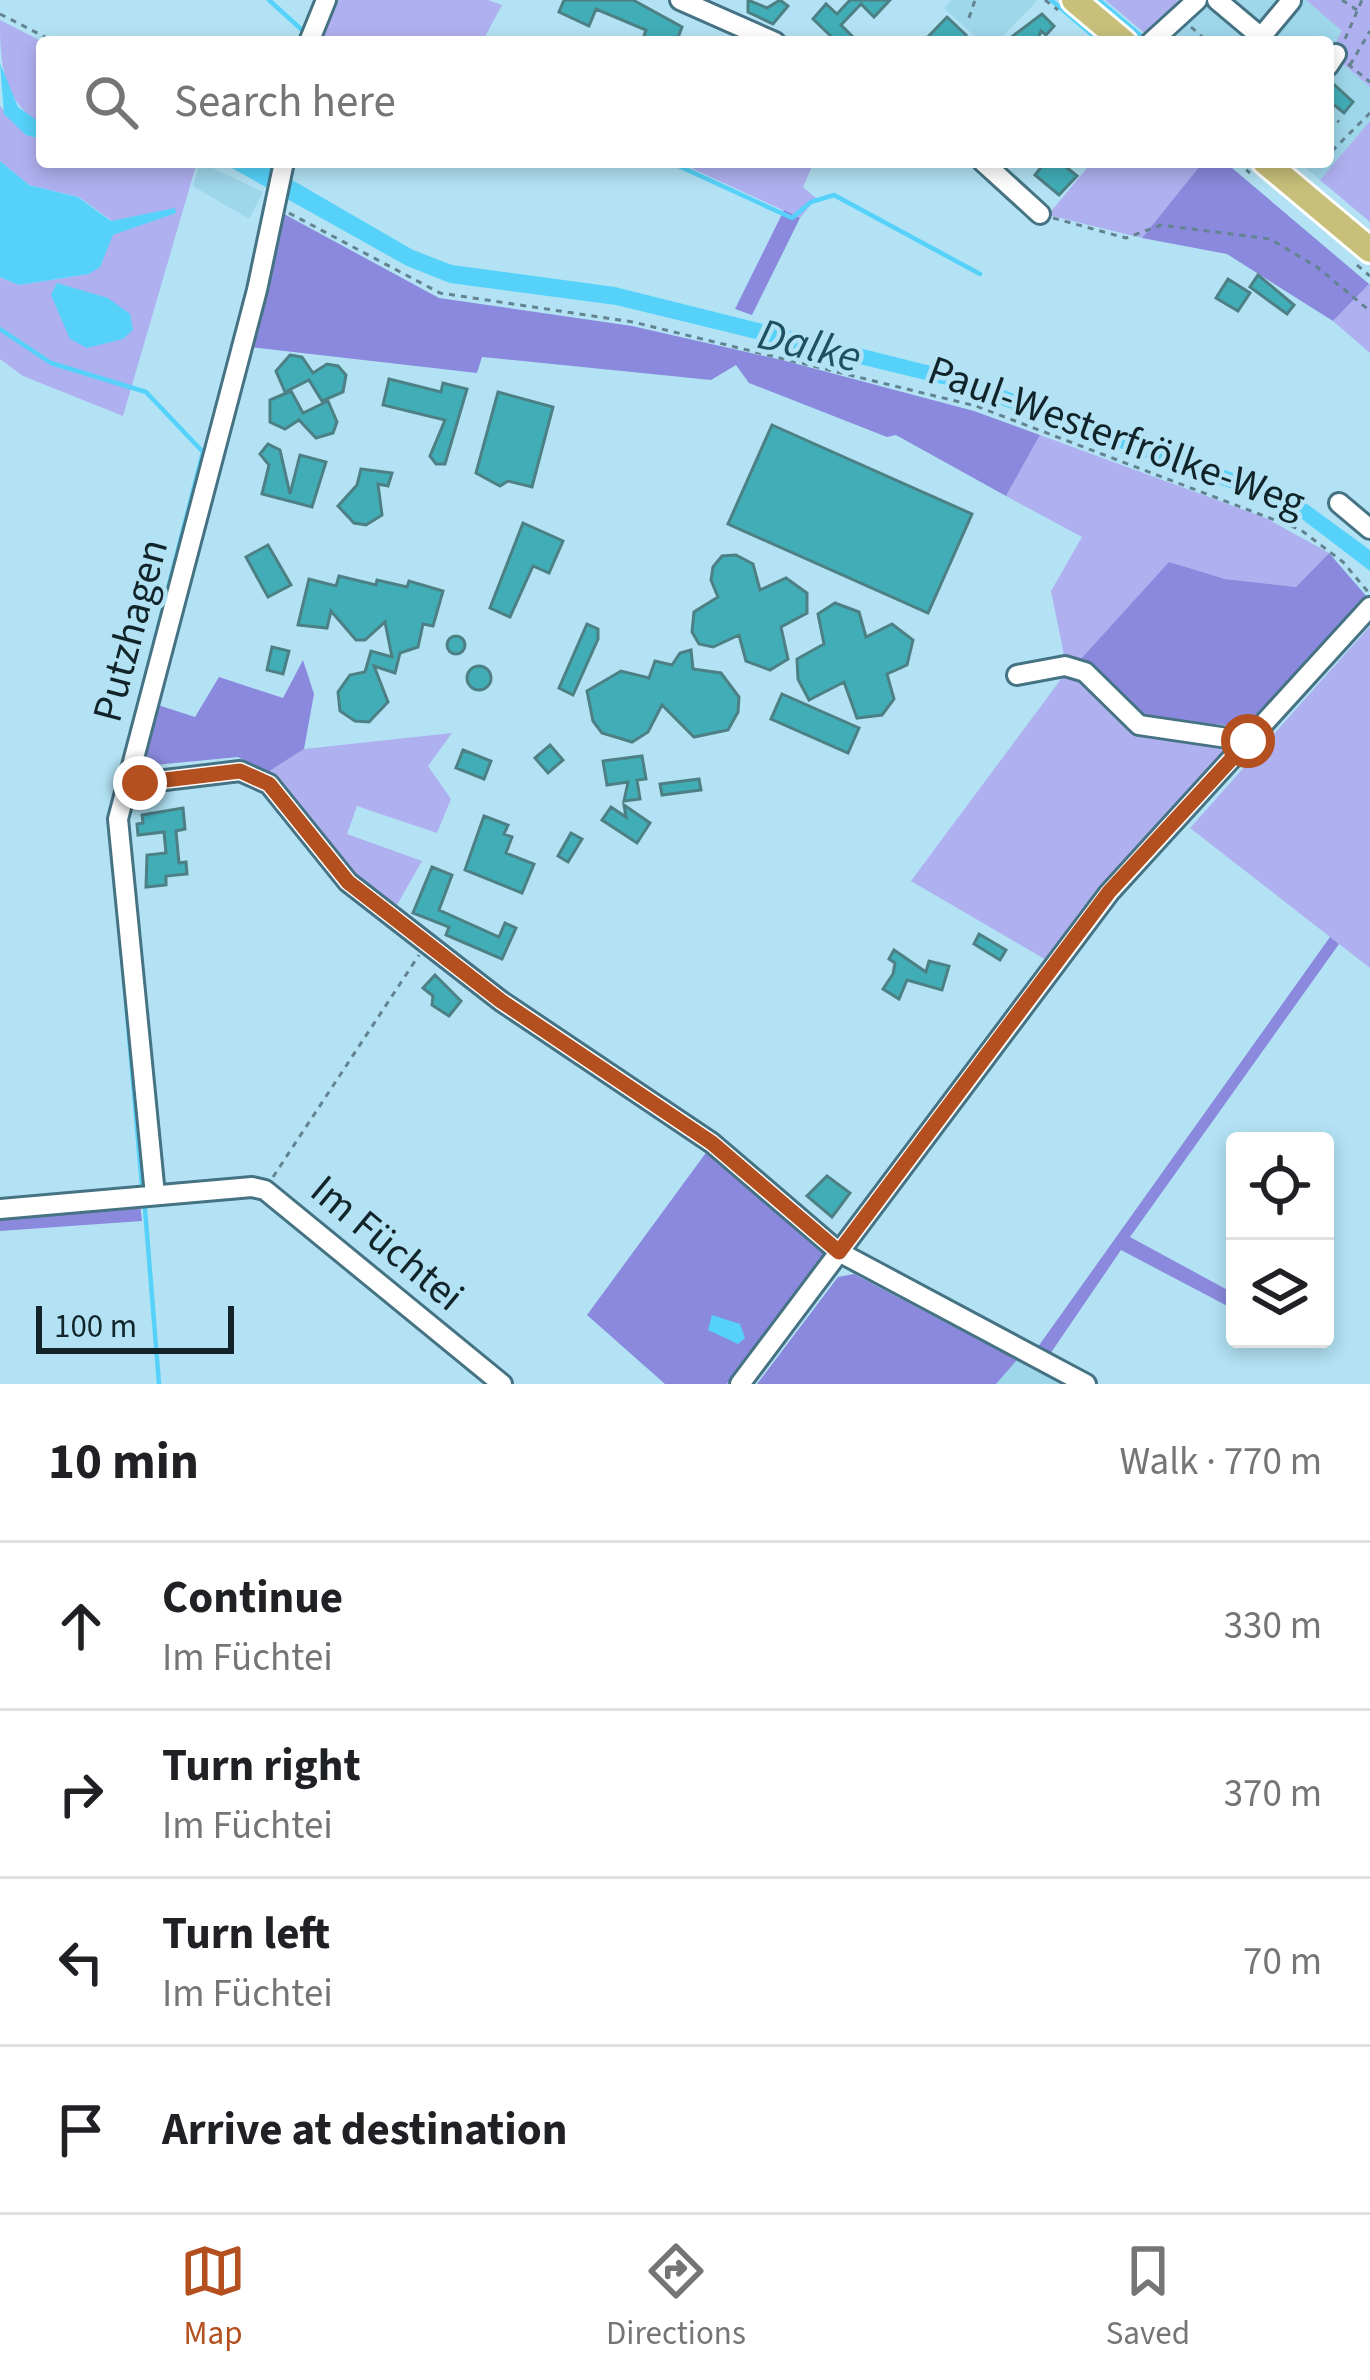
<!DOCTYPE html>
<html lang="en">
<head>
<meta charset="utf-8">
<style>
  body { margin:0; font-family:"Source Sans 3",sans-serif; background:#f2f2f2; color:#202124 }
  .controls { position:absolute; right:36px; bottom:36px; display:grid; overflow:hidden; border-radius:12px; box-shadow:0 6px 18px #0003 }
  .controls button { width:108px; height:108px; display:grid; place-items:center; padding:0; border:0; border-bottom:3px solid #e0e0e0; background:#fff; color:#202124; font:60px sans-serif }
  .scale { position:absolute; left:36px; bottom:30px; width:198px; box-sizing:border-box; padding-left:12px; border:6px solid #11242a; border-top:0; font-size:33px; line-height:42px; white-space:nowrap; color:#11242a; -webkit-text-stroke:9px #b2e2f4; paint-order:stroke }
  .stop { position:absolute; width:36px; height:36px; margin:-27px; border:9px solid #b4501f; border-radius:50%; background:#fff }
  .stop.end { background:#b4501f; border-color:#fff; box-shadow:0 3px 12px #0008 }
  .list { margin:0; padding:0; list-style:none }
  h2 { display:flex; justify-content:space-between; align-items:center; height:156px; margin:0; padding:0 48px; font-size:51px }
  h2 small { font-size:39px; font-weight:400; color:#757577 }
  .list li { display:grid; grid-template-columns:78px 1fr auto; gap:36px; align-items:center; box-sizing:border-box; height:168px; padding:0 48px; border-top:3px solid #e0e0e0 }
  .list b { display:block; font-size:45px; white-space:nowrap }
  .list p { margin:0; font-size:39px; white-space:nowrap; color:#757577 }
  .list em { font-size:39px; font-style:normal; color:#757577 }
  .icon { flex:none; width:66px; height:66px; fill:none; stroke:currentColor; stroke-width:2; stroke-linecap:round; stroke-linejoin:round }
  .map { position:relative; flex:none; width:1370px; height:1384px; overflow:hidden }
  .search { position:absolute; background:#fff; box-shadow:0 6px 18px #0003; left:36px; right:36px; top:36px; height:132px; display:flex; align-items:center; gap:30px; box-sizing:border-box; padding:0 42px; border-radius:12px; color:#757577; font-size:45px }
  .sheet { height:828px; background:#fff }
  nav { display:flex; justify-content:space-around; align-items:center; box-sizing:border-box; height:168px; border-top:3px solid #e0e0e0; background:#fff; font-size:33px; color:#757577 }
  nav a { display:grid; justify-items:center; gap:6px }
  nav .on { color:#b4501f }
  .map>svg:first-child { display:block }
  .built { fill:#9ed6ea }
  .green { fill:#afb0f0 }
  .forest { fill:#8a89dd }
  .water { fill:#56d2fa }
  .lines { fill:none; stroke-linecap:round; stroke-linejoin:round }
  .stream { stroke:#56d2fa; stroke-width:4.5 }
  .building { fill:#41aeb7; stroke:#4d8085; stroke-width:3 }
  .minor-casing { stroke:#467383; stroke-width:24 }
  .major-casing { stroke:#fff; stroke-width:30 }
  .path { stroke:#62838f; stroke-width:3; stroke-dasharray:6 6; stroke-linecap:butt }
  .minor { stroke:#fff; stroke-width:18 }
  .major { stroke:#c7bf7a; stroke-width:24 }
  .route { stroke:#b4501f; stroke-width:15 }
  .labels { text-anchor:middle; stroke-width:9; stroke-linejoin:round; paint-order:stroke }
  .street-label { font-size:42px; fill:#11242a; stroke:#b2e2f4 }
  .water-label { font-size:45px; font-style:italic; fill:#1d5162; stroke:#b2e2f4 }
</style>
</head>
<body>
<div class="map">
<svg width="1370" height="1384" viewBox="0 0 1370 1384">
  <rect width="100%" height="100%" fill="#b2e2f4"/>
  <!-- built -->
  <path class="built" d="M 952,0 L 1035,0 L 1037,1 L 997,42 L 981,42 L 944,8 Z
    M 1178,0 L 1306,0 L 1343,31 L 1330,53 L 1370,87 L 1370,121 L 1320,180 L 1299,162 L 1328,162 L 1328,42 L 1154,42 L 1148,36 Z
    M 200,162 L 263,192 L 249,219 L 193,186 Z
    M 1017,1360 L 1066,1384 L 996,1384 Z"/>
  <!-- green -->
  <path class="green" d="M 335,0 L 488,0 L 502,5 L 482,42 L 354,42 L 321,36 Z
    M 1105,0 L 1178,0 L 1148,36 Z
    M 1306,0 L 1370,0 L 1370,87 L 1330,53 L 1342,31 Z
    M 0,20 L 43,42 L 42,124 C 2,102 0,61 0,20 Z
    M 0,106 L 26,135 L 42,139 L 42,162 L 197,162 L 123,416 L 23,376 L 0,359 L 0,277 L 19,285 L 89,274 L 113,234 L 176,213 L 174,209 L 112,221 L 79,197 L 29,185 L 0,161 Z
    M 1370,121 L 1370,222 L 1320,180 Z
    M 678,162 L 809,162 L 813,164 L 803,187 L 816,198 L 800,218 Z
    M 1092,162 L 1203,162 L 1142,238 L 1048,215 Z
    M 1369,284 L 1370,284 L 1370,353 L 1333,321 Z
    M 1040,435 L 1266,518 L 1329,553 L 1296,587 L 1225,579 L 1169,563 L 1079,661 L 1065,660 L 1051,591 L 1082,537 L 1006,496 Z
    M 1370,626 L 1370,968 L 1190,828 Z
    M 1067,671 L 1082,676 L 1136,729 L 1233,744 L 1048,961 L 911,881 Z
    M 452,733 L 428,766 L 451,799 L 437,833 L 357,806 L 347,834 L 422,861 L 394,910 L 350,877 L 268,772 L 304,749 Z"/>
  <!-- forest -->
  <path class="forest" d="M 1203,162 L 1225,162 L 1369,284 L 1333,321 L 1227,254 L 1142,238 Z
    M 784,210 L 800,218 L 752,315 L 735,309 Z
    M 284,214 L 439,298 L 632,326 L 782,360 L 974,411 L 1040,435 L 1006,496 L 896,435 L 887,437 L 749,383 L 736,365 L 711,380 L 482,357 L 477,373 L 250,347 Z
    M 1329,553 L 1368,598 L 1249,727 L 1142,718 L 1079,661 L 1169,562 L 1225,579 L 1296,587 Z
    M 303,660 L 314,694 L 304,749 L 268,772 L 238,757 L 144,766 L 158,705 L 195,717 L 219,677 L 283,698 Z
    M 1330,937 L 1339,944 L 1130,1237 L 1235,1294 L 1235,1310 L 1121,1250 L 1048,1357 L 1035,1351 Z
    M 708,1150 L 829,1250 L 727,1384 L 665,1384 L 587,1315 Z
    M 140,1203 L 142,1221 L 0,1231 L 0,1217 Z
    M 854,1274 L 1017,1360 L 996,1384 L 757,1384 L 838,1277 Z"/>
  <!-- water -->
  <path class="water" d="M 0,63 L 18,107 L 42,124 L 42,139 L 26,135 L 4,114 Z
    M 0,161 L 29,185 L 78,197 L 111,221 L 175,208 L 176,213 L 113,235 L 100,267 L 89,274 L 19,285 L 0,277 Z
    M 221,162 L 261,162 L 413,250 L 452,265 L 615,287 L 951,371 L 1296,496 L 1370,550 L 1370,571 L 1290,510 L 946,385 L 616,305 L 450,283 L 407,266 Z
    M 57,283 L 108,298 L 130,314 L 133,330 L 123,339 L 87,348 L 70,339 L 51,295 Z
    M 712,1315 L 740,1324 L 745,1338 L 738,1344 L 708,1330 Z"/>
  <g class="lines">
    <!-- stream -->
    <path class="stream" d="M 269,0 L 302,30
      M 1051,0 L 1096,38
      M 1099,0 L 1141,36
      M 320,40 L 330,42
      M 670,162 L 792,218 L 811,202 L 834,195 L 980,274
      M 0,329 L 51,363 L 146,392 L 203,452 L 129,741
      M 110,816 L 142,1186
      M 145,1209 L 159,1384"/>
  </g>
  <!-- building -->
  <path class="building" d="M 564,0 L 633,0 L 682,27 L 677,40 L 659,42 L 644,36 L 646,30 L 596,9 L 589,26 L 559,12 Z
    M 748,0 L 767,8 L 780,0 L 788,6 L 773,24 L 748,12 Z
    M 850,0 L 890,0 L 874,17 L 861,4 L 841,25 L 858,42 L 837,42 L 813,19 L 826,4 L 837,14 Z
    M 1042,14 L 1054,26 L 1046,35 L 1041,31 L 1037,42 L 1005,42 Z
    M 947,17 L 966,35 L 959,42 L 923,42 Z
    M 1328,79 L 1353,102 L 1344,113 L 1328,100 Z
    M 1045,162 L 1060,162 L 1077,176 L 1059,195 L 1035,175 Z
    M 1258,275 L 1294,305 L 1287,314 L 1250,287 Z
    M 1228,279 L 1250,293 L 1238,311 L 1216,298 Z
    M 290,355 L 302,357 L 313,373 L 327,364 L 338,366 L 346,375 L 343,392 L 322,401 L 309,380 L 285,392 L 276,371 Z
    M 389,379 L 441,392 L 443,383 L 467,389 L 445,464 L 436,464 L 430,456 L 445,420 L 383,405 Z
    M 291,391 L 303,413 L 328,401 L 337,422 L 333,433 L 316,438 L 299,420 L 285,429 L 270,422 L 270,400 Z
    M 498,392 L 553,407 L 532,487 L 508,481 L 500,486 L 476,473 Z
    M 772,425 L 972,514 L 928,613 L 728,524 Z
    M 268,444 L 280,450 L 290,494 L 300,455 L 326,462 L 312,507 L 262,494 L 269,465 L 260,454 Z
    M 361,469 L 392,473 L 388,486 L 378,484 L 382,515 L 366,525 L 354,523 L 338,506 L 357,485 Z
    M 523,523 L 563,541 L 549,573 L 533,566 L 510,617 L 490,608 Z
    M 268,545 L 291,585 L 268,597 L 246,557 Z
    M 736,555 L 753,564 L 760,590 L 786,578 L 807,593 L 807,613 L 781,627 L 788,659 L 770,670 L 746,661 L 739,635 L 713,647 L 699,644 L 692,632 L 694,612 L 718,597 L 711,580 L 713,567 L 722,556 Z
    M 339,576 L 376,585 L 377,580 L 407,587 L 409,581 L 443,591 L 433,626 L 423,624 L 418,647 L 400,653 L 395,673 L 374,666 L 388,702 L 369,722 L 355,721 L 340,711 L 338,692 L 350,675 L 365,672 L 371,651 L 392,657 L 385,622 L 365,640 L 356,640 L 331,611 L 327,628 L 298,625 L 309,579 L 336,586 Z
    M 835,603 L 859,612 L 866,637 L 892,624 L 913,640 L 907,665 L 887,674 L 894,699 L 882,715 L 857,718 L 844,682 L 809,700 L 798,679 L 797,659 L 824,644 L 818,614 Z
    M 587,624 L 598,629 L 598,639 L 573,695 L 559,688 Z
    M447 645a9 9 0 1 1 18 0a9 9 0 1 1-18 0Z
    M 272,647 L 289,651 L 283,674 L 267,670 Z
    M 691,650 L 693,669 L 721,673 L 739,697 L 738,712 L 728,730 L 694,737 L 662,705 L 648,732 L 632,742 L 602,733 L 593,721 L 587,691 L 621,671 L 649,678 L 655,661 L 672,665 L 680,653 Z
    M467 678a12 12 0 1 1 24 0a12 12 0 1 1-24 0Z
    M 782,694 L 859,728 L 848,753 L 771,719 Z
    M 550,745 L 563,760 L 548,773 L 535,758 Z
    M 463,750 L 491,761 L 484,779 L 456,768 Z
    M 642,756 L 646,779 L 637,780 L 640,799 L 624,801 L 628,782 L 607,785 L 603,761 Z
    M 699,779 L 701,790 L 662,795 L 660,784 Z
    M 624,805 L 650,823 L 637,843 L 602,820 L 611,807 L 626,817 Z
    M 183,808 L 185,829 L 176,831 L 179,863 L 186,862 L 187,874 L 166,876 L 166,885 L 146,887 L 147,855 L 166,853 L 164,832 L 138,835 L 137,824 L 143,823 L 142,815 Z
    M 484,816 L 508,825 L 504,834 L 512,837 L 506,853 L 534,864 L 522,893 L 465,870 Z
    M 571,833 L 582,839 L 568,862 L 558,856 Z
    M 432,867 L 452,875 L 439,910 L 499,937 L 505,923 L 516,928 L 502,959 L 446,935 L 449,927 L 413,913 Z
    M 979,934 L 1006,950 L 1000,960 L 974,944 Z
    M 894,950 L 926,972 L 929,961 L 949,966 L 942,990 L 907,980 L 899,999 L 883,989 L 893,974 L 895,963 L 889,959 Z
    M 435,975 L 461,1001 L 449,1016 L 432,1005 L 433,996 L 423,988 Z
    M 827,1176 L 850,1193 L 832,1217 L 807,1196 Z"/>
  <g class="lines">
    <!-- minor casing -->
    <g class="minor-casing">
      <path id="minor" d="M 680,0 L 775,42
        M 1217,0 L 1267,42
        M 1261,37 L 1291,1
        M 309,42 L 326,0
        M 1151,42 L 1197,0
        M 1328,66 L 1336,54
        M 983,162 L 1040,214
        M 1339,503 L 1370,529
        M 1017,675 L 1065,666 L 1085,672 L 1139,725 L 1248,741
        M 127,780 L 140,783 L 240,771 L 269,784 L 348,882 L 501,1001 L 712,1143 L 839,1252 L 1086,1384
        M 155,1195 L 118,819 L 257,290 L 284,162
        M 0,1209 L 252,1187 L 265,1190 L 502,1384
        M 740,1384 L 1109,893 L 1370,607"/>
    </g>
    <!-- major casing -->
    <g class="major-casing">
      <path id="major" d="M 1074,0 L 1124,42
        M 1265,162 L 1370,250"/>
    </g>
    <!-- path -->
    <path class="path" d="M 1045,0 L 1058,10
      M 1342,0 L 1357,10
      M 0,14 L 55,42
      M 969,18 L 975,0
      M 1191,27 L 1208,42
      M 1345,39 L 1362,0
      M 1348,64 L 1370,82
      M 1350,65 L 1370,31
      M 1328,113 L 1339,122
      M 1332,151 L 1370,113
      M 1237,162 L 1250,173
      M 289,213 L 440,293 L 633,322 L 976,406 L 1301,530 L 1343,562 L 1369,593
      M 1053,218 L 1126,238 L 1161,225 L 1270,239 L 1317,267 L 1370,311
      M 1357,265 L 1370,276
      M 273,1177 L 419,955"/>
    <!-- minor -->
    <use href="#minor" class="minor"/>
    <!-- major -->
    <use href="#major" class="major"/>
  </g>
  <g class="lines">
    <!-- route -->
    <path class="route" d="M 140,783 L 240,771 L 269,784 L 348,882 L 501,1001 L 712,1143 L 839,1252 L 1109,892 L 1248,741"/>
  </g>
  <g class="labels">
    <!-- street labels -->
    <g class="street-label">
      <text transform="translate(1117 435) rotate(20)" y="15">Paul-Westerfrölke-Weg</text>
      <text transform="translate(129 630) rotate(-75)" y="15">Putzhagen</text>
      <text transform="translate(388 1242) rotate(40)" y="15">Im Füchtei</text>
    </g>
    <!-- water labels -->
    <g class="water-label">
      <text transform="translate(810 344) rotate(14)" y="16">Dalke</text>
    </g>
  </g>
</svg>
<div class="controls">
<button><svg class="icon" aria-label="locate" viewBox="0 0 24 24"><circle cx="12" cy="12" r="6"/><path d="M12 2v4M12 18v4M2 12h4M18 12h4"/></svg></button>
<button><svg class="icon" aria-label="layers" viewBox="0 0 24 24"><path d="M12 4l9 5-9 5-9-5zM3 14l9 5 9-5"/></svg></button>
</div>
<div class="scale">100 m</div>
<div class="stop" style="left:1248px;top:741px"></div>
<div class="stop end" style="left:140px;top:783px"></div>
<div class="search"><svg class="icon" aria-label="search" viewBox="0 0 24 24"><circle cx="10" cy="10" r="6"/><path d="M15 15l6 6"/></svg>Search here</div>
</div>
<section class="sheet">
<h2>10 min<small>Walk · 770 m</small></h2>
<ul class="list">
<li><svg class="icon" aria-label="ahead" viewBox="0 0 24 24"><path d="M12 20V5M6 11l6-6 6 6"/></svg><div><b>Continue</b><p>Im Füchtei</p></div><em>330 m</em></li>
<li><svg class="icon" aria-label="right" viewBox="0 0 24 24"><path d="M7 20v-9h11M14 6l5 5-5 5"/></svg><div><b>Turn right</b><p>Im Füchtei</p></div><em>370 m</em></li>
<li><svg class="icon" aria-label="left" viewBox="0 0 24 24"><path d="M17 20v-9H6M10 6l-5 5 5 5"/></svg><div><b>Turn left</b><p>Im Füchtei</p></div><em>70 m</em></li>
<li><svg class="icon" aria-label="arrive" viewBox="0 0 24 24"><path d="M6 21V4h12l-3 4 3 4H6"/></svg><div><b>Arrive at destination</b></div></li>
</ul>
</section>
<nav>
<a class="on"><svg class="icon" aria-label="map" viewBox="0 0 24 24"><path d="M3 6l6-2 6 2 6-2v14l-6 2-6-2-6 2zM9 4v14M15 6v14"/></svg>Map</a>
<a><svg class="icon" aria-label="directions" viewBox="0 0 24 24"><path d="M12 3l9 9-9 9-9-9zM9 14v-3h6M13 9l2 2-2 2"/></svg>Directions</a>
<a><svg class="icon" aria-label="saved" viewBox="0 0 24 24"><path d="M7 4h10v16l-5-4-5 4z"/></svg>Saved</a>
</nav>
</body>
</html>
